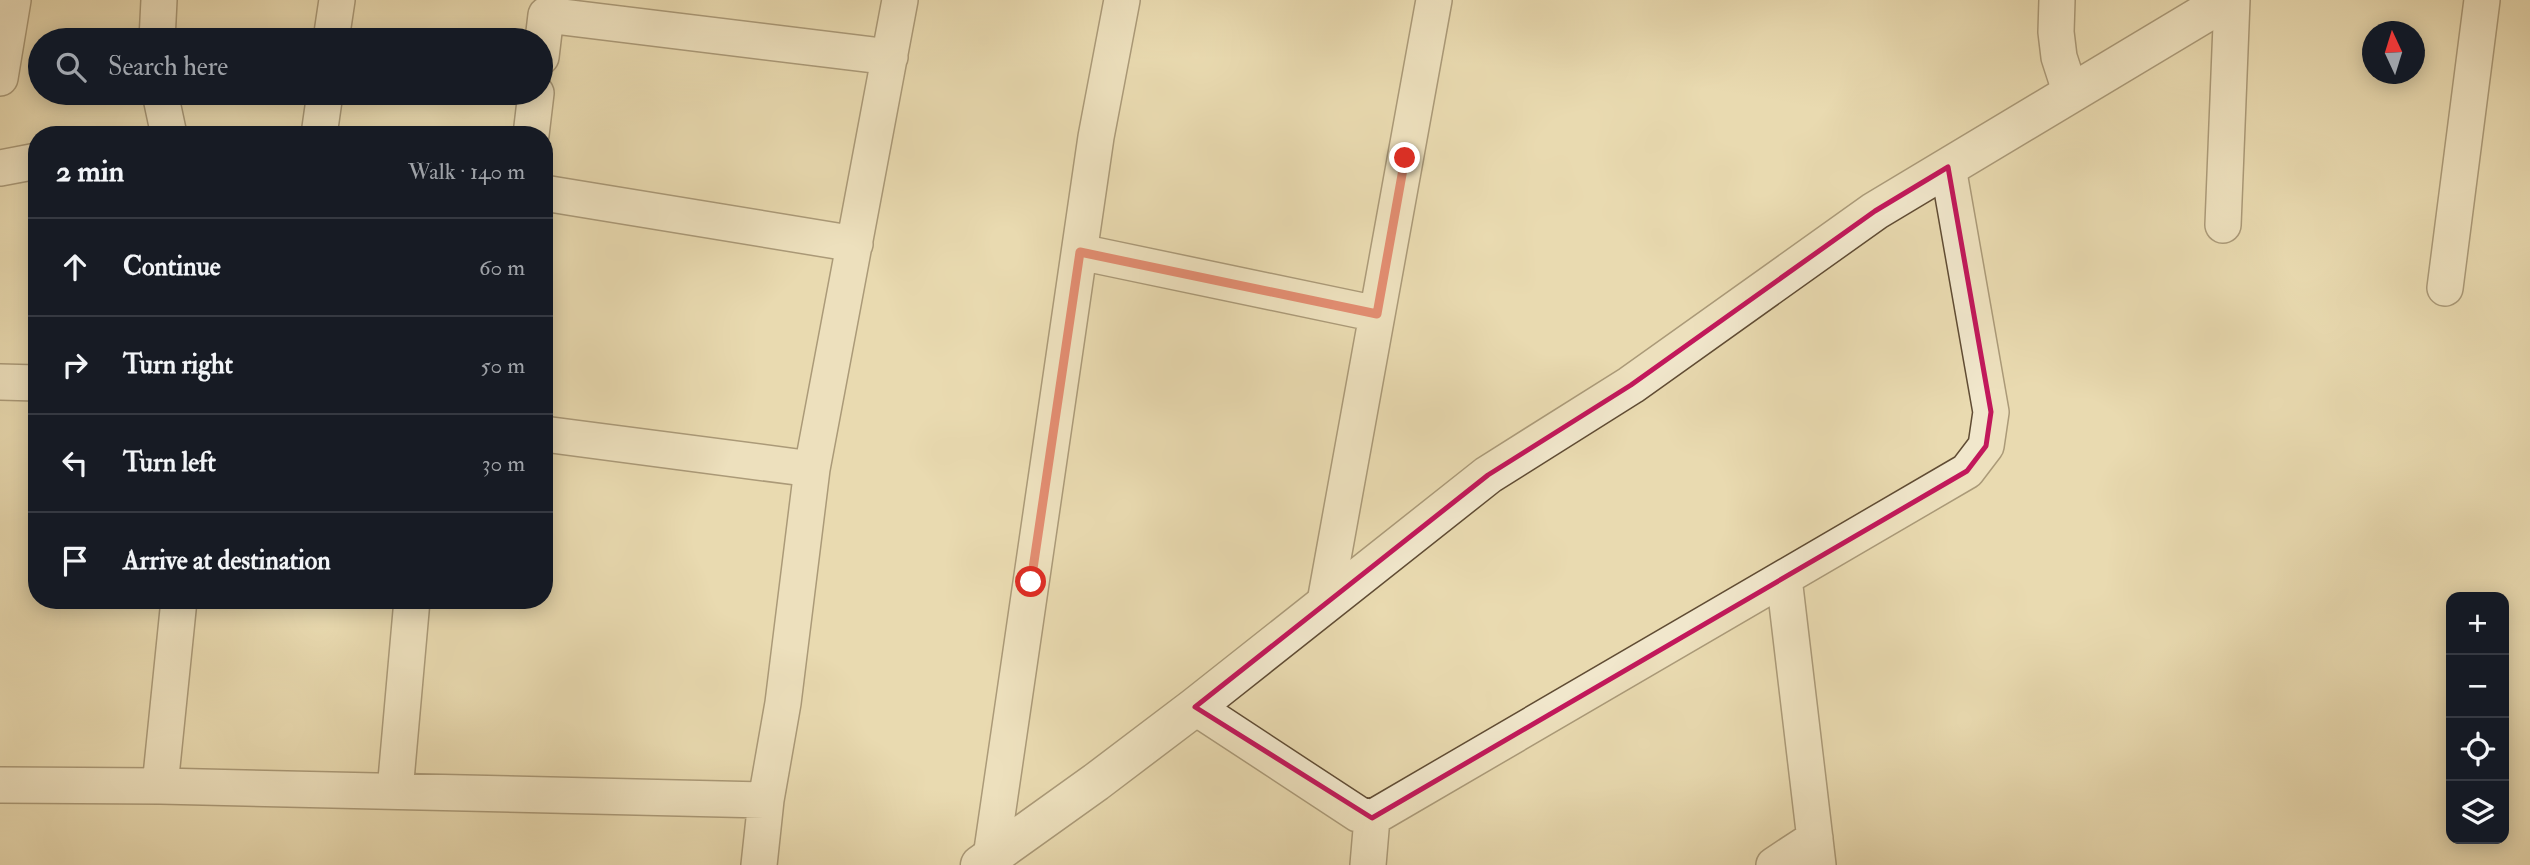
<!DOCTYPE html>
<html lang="en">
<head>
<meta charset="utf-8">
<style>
  body { margin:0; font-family:"IM FELL Double Pica",serif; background:#20242c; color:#f1f3f6 }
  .controls { position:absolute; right:21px; bottom:21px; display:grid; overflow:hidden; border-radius:14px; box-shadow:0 4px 18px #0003 }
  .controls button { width:63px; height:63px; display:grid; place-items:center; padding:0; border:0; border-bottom:2px solid #363941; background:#171b24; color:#f1f3f6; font:35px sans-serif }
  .compass { position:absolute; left:2362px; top:21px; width:63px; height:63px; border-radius:50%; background:#171b24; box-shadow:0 4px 18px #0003; rotate:356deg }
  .stop { position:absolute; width:21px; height:21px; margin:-16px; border:5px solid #d93025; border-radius:50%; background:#fff }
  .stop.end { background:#d93025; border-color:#fff; box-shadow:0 2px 7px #0008 }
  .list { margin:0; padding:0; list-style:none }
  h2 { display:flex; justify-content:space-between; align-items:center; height:91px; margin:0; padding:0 28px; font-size:30px }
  h2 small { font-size:23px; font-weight:400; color:#9ea1a6 }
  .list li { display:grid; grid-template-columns:46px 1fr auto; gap:21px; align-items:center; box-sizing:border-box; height:98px; padding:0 28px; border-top:2px solid #363941 }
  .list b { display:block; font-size:26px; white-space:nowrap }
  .list em { font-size:23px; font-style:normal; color:#9ea1a6 }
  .icon { flex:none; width:38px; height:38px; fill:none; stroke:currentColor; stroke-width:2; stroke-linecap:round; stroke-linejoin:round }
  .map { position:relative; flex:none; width:2530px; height:865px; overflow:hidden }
  .search { position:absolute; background:#171b24; box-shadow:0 4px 18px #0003; left:28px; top:28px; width:525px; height:77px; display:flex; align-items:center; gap:18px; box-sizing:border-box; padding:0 24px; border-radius:38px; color:#9ea1a6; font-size:26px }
  .panel { position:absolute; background:#171b24; box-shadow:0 4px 18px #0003; left:28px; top:126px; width:525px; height:483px; border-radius:28px }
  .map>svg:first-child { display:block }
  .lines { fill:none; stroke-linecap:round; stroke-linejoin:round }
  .minor-casing { stroke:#604c34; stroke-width:38 }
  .tertiary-casing { stroke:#604c34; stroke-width:41 }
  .minor { stroke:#f1e7cc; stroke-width:35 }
  .tertiary { stroke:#f1e7cc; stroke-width:38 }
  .route { stroke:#d93025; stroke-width:9 }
  .marked { fill:none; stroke:#c2185b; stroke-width:5; stroke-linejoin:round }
</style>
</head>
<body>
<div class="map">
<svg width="2530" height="865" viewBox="0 0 2530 865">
  <rect width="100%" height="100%" fill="#e9dab0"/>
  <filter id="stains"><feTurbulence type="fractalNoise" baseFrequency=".00286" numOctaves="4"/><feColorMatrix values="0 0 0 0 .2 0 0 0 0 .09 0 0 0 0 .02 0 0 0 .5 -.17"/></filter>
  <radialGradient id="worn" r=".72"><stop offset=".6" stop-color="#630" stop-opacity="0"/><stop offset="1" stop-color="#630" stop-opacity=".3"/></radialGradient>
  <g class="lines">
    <!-- minor casing -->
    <g class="minor-casing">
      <path id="minor" d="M 2057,0 L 2056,32 L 2059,57 L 2071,94
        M 157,40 L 159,0
        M 331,40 L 337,0
        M 541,57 L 546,15 L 890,57
        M 0,78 L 13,0
        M 160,93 L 169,135
        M 319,135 L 325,93
        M 531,135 L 536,93
        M 0,168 L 37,161
        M 544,193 L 855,244
        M 2223,225 L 2232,0
        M 1080,252 L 1377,314
        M 2445,288 L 2482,0
        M 0,382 L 37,383
        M 544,434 L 812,469 L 783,703 L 766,800 L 759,865
        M 812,469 L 900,0
        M 1784,578 L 1818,865
        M 1325,602 L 1434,0
        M 1195,707 L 1358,814 L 1372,818 L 1967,471 L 1986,446 L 1991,412 L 1948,167
        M 0,785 L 160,786 L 766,800
        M 160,786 L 179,600
        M 395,791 L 412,600
        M 991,857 L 1096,137 L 1122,0
        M 1368,865 L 1372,818
        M 1774,865 L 1815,838"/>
    </g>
    <!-- tertiary casing -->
    <g class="tertiary-casing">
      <path id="tertiary" d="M 980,865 L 1096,782 L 1195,707 L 1488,475 L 1631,385 L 1875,211 L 2227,0"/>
    </g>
    <!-- minor -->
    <use href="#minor" class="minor"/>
    <!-- tertiary -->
    <use href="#tertiary" class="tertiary"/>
  </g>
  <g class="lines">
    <!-- route -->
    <path class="route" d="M 1031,582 L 1080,252 L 1377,314 L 1405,158"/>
  </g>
  <!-- marked area -->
  <path d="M0 0H2530V865H0ZM 1948,167 L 1991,412 L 1986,446 L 1967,471 L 1372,818 L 1195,707 L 1488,475 L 1631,385 L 1875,211 Z" fill="#e9dab0" fill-opacity=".55" fill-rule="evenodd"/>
  <path class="marked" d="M 1948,167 L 1991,412 L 1986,446 L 1967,471 L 1372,818 L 1195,707 L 1488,475 L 1631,385 L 1875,211 Z"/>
  <rect width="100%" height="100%" filter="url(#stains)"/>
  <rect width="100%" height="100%" fill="url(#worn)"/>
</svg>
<div class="controls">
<button>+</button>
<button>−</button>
<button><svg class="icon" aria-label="locate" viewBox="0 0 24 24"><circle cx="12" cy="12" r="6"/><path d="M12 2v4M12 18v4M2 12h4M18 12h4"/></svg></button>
<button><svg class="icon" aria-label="layers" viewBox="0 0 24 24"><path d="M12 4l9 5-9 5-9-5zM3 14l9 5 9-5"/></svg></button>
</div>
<svg class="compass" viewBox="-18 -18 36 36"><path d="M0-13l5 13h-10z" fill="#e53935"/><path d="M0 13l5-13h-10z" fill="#9ea1a6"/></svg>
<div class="stop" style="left:1031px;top:582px"></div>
<div class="stop end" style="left:1405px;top:158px"></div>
<div class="search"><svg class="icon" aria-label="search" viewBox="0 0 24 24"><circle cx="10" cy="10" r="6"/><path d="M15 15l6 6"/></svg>Search here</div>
<section class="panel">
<h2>2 min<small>Walk · 140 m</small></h2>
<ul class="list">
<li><svg class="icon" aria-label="ahead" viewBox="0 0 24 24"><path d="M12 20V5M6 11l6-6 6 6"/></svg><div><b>Continue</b></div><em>60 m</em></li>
<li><svg class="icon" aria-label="right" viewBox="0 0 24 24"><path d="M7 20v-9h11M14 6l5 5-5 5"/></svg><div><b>Turn right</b></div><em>50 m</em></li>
<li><svg class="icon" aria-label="left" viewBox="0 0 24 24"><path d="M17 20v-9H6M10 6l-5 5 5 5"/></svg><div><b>Turn left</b></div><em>30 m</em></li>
<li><svg class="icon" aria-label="arrive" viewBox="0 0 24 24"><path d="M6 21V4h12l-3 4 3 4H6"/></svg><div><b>Arrive at destination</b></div></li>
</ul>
</section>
</div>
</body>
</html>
